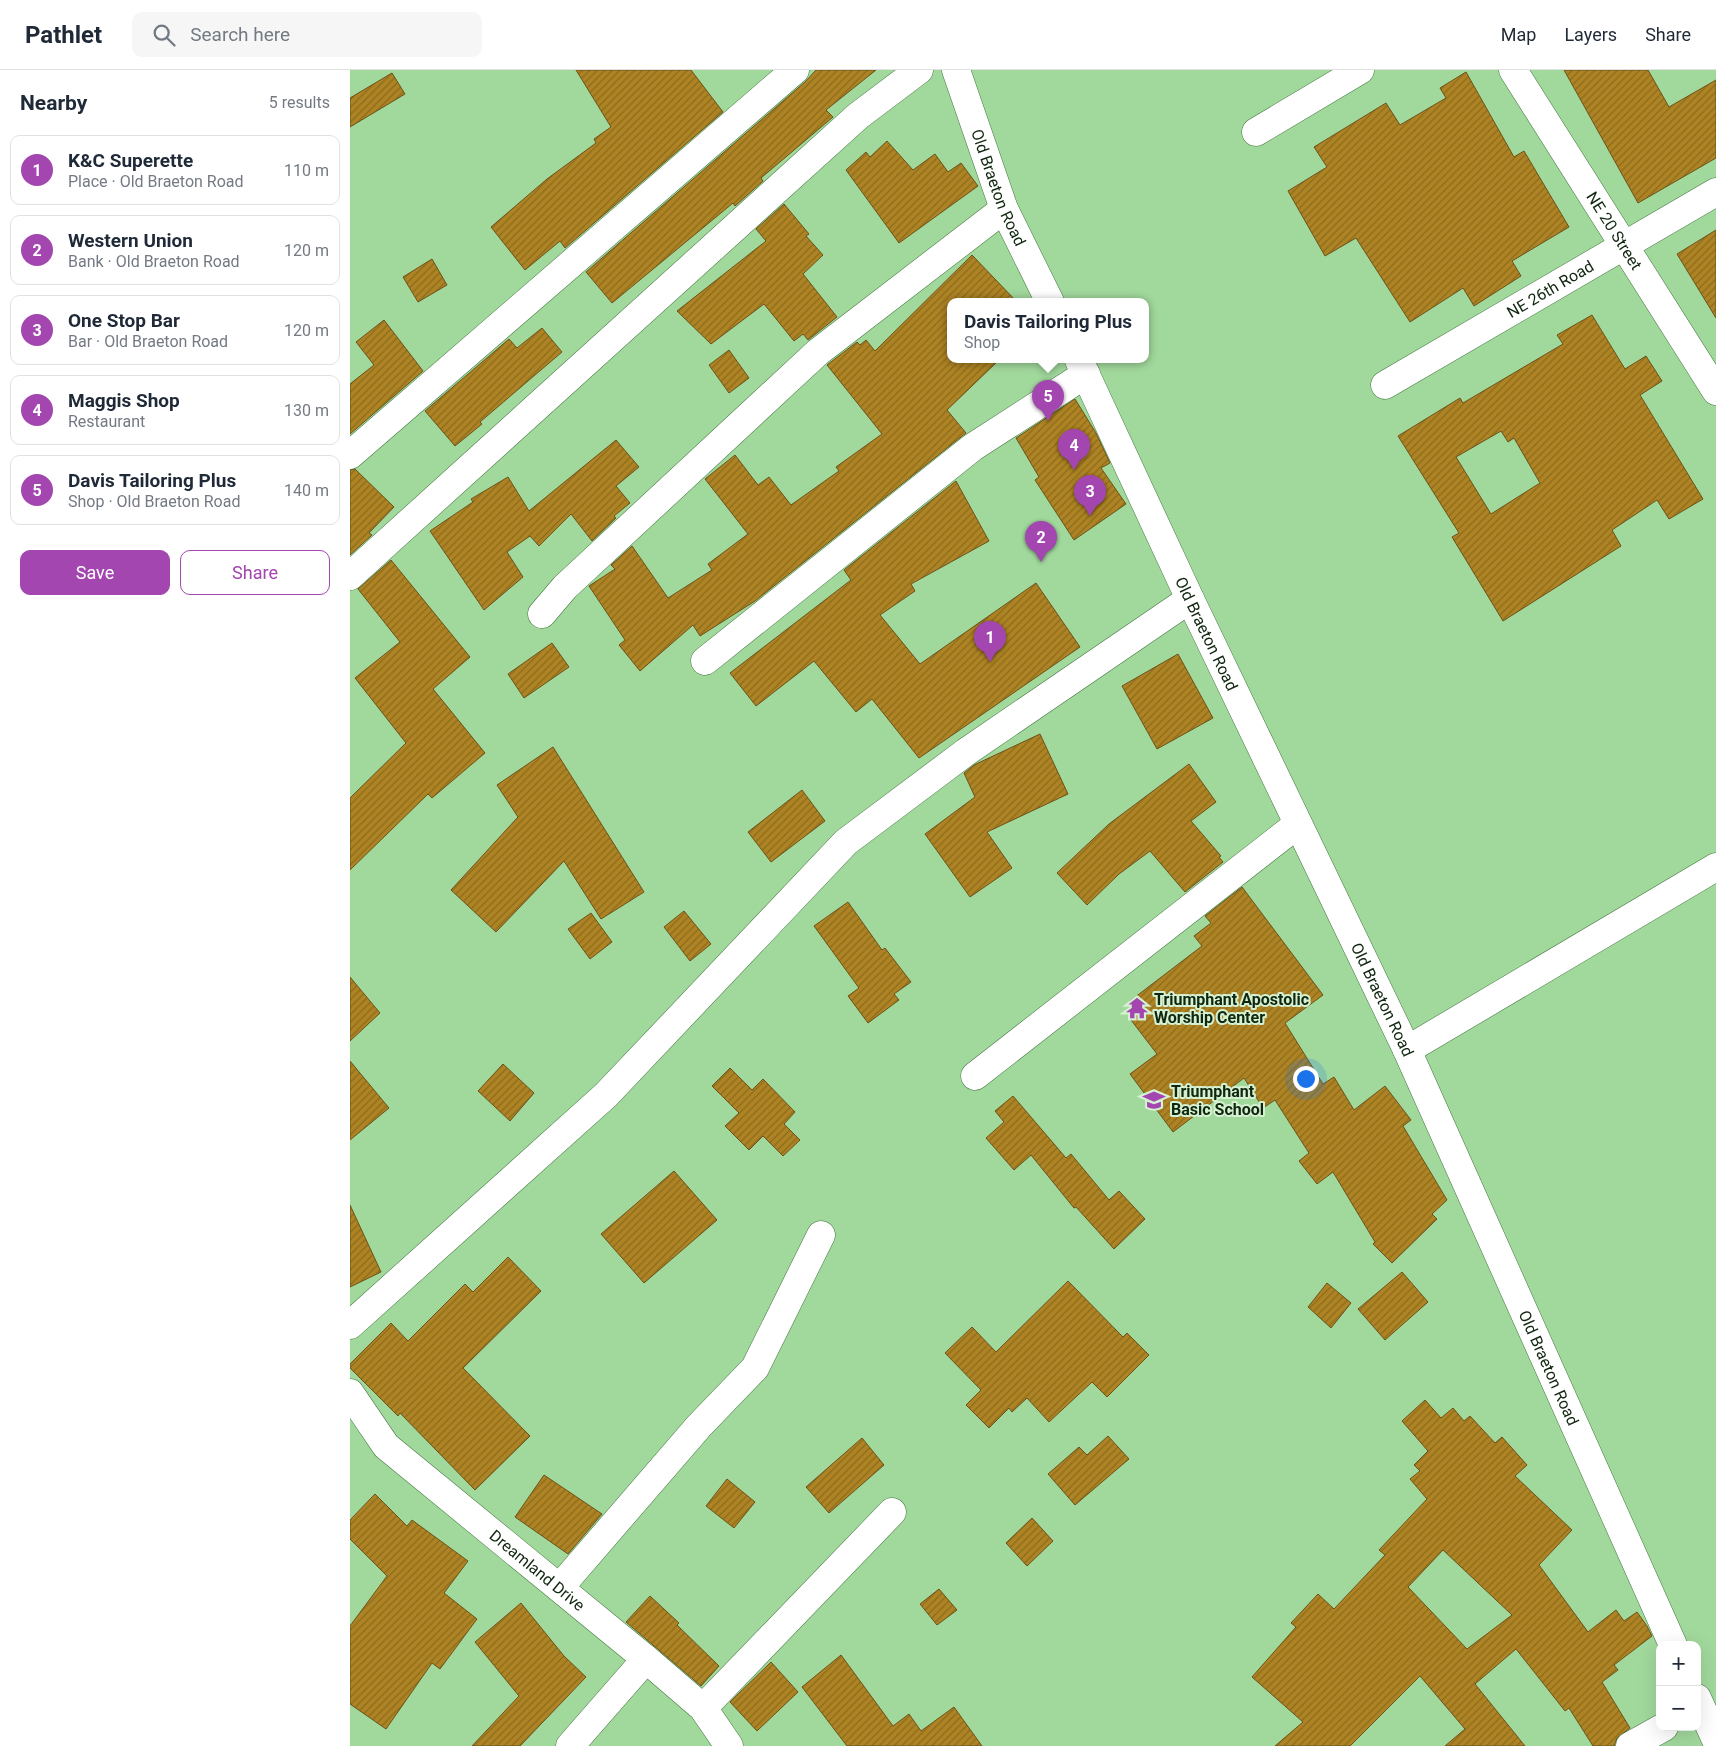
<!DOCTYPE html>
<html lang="en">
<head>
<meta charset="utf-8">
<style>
  body { margin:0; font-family:Roboto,sans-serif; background:#f6f6f7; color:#1f2937 }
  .controls { position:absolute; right:15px; bottom:15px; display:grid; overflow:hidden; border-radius:10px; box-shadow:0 5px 20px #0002 }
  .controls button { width:45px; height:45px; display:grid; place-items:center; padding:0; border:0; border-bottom:1px solid #e0e1e3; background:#fff; color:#1f2937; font:25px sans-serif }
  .you { position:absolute; left:955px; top:1008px; width:18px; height:18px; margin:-12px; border:4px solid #fff; border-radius:50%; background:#1a73e8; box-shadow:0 0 0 8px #1a73e833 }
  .badge { display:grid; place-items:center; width:32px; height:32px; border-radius:50%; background:#a346b0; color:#fff; font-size:16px; font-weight:700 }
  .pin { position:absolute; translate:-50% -41px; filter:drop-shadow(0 1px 2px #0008) }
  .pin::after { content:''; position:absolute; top:26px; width:18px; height:15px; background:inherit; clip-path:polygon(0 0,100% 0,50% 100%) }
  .popup { position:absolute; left:597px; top:228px; width:202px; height:65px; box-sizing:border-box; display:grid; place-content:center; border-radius:10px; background:#fff; filter:drop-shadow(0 1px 4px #0005); font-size:16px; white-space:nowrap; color:#747a83 }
  .popup b { font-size:19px; color:#1f2937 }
  .popup::after { content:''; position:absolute; left:50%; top:100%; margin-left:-10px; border:10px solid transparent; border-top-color:#fff }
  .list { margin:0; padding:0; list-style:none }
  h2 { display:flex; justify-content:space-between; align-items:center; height:65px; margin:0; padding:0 20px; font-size:21px }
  h2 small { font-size:16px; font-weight:400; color:#747a83 }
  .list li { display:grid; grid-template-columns:32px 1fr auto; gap:15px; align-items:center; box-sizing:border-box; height:70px; margin:0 10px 10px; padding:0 10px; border:1px solid #e0e1e3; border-radius:10px }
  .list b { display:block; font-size:19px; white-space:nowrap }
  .list p { margin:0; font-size:16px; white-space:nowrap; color:#747a83 }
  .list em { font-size:16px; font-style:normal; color:#747a83 }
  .actions { display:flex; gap:10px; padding:15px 20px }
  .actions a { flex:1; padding:11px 0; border:1px solid #a346b0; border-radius:10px; text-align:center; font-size:18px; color:#a346b0 }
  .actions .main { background:#a346b0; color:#fff }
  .icon { flex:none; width:28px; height:28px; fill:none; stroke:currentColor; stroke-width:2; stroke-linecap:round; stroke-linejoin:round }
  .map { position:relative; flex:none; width:1366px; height:1676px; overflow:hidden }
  header { display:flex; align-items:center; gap:30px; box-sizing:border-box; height:70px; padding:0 25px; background:#fff; border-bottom:1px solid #e0e1e3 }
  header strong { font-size:24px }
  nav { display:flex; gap:28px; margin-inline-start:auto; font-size:18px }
  .search { width:350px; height:45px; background:#f6f6f7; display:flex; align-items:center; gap:12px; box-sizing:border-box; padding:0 18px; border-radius:10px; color:#747a83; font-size:19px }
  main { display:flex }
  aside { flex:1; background:#fff }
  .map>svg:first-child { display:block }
  .building { fill:url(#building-hatch); stroke:#6c521a; fill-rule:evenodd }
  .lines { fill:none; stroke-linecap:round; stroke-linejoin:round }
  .minor-casing { stroke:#457841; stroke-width:29 }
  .tertiary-casing { stroke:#457841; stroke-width:29 }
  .minor { stroke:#fff; stroke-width:28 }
  .tertiary { stroke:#fff; stroke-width:28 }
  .labels { text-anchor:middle; stroke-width:4; stroke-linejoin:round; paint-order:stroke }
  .street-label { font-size:16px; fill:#10260f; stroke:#d5f1d2 }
  .poi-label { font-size:16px; font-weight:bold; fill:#10260f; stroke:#d5f1d2; text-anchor:start }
</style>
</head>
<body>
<header>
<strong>Pathlet</strong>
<div class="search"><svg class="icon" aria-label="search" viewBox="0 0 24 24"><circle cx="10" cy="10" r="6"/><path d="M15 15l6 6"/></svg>Search here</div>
<nav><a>Map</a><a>Layers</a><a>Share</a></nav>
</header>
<main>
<aside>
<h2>Nearby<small>5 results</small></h2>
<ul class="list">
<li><span class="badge">1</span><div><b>K&amp;C Superette</b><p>Place · Old Braeton Road</p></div><em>110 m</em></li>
<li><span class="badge">2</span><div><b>Western Union</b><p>Bank · Old Braeton Road</p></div><em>120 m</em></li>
<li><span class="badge">3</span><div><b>One Stop Bar</b><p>Bar · Old Braeton Road</p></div><em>120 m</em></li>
<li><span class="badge">4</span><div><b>Maggis Shop</b><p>Restaurant</p></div><em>130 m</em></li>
<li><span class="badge">5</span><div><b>Davis Tailoring Plus</b><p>Shop · Old Braeton Road</p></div><em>140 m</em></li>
</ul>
<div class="actions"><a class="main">Save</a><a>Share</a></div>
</aside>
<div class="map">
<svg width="1366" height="1676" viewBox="0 0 1366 1676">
  <defs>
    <pattern id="building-hatch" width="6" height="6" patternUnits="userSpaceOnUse" patternTransform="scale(1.25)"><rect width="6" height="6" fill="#ae8323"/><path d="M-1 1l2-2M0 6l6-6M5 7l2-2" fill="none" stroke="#8c6b1d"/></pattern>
  </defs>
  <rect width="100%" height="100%" fill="#a1d89c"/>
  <!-- building -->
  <path class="building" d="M 226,0 L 341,0 L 373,42 L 215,178 L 210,171 L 175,200 L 141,157 L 197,109 L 246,73 L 244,69 L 261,57 Z
    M 466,0 L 526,0 L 476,40 L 483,47 L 411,108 L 413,111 L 385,136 L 383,133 L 262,233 L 236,202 L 455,12 Z
    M 1214,0 L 1298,0 L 1319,37 L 1366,10 L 1366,88 L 1288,133 Z
    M 1116,2 L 1164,87 L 1174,81 L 1219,157 L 1162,191 L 1171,206 L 1124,236 L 1113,218 L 1060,252 L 1006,168 L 975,186 L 938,121 L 977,97 L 964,77 L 1036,33 L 1050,55 L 1096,28 L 1090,18 Z
    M 42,3 L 55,24 L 0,57 L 0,28 Z
    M 537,71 L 563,100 L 585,84 L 598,102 L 611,93 L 628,116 L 549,173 L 496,100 L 516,82 L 520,87 Z
    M 434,134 L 459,164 L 456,166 L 473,185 L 453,204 L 487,247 L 458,270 L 453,264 L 444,271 L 414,234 L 361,274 L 327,241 L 416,171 L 406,159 Z
    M 1366,160 L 1366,248 L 1327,184 Z
    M 622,185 L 667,232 L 600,232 L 600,290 L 649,290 L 597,340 L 616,363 L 405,531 L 350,566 L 343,555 L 290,601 L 269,575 L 275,570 L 239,516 L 265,499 L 261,495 L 282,476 L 318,528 L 362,500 L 358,494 L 398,464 L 355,409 L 385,385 L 408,415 L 419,407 L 441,435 L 489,401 L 486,397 L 532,364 L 477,295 L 507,272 L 510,275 L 516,270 L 525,281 Z
    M 82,189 L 97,215 L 68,232 L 53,207 Z
    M 1242,245 L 1275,299 L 1296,286 L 1312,311 L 1290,325 L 1353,429 L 1319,449 L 1307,430 L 1262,460 L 1271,476 L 1153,551 L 1102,467 L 1109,463 L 1048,366 L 1110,328 L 1113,333 L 1213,274 L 1207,265 ZM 1151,361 L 1158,372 L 1164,368 L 1190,413 L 1141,444 L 1106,387 Z
    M 34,250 L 73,301 L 0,364 L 0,314 L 24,295 L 6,272 Z
    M 192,258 L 212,282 L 130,352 L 132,354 L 105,376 L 75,341 L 159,269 L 167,278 Z
    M 379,280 L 399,308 L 379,323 L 359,295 Z
    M 725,329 L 746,363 L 760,393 L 751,398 L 776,434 L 724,470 L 685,410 L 689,407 L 666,368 Z
    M 266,370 L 289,397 L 266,416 L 280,433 L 264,446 L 266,448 L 242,471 L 221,444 L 189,476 L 180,466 L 157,482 L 173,507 L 134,540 L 80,461 L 123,432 L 121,429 L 158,407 L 179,441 Z
    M 5,399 L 44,437 L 19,463 L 22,465 L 0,485 L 0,400 Z
    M 606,411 L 639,471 L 561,514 L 565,521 L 530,545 L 570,594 L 686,513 L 730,577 L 569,688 L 522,629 L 506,642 L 464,591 L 406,636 L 380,603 L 501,510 L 494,500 Z
    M 41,490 L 120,587 L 83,619 L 135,683 L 82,728 L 78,724 L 0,800 L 0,728 L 56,673 L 5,608 L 50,572 L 8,519 Z
    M 202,573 L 219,597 L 174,628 L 158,604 Z
    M 828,584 L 863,648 L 807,679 L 772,616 Z
    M 690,664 L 718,724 L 637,762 L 662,798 L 620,827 L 575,764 L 625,727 L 614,703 L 624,695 Z
    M 203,677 L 294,822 L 251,849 L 214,791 L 146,862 L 101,820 L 168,747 L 147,715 Z
    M 839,694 L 866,732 L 841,751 L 871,786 L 869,787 L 873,792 L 835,822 L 800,781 L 769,804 L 737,835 L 707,803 L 759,754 Z
    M 452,720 L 475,751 L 421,792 L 398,762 Z
    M 892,817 L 973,925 L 935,953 L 973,1014 L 984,1007 L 1004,1040 L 1035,1016 L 1061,1050 L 1053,1056 L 1097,1130 L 1082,1144 L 1087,1149 L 1042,1193 L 1023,1174 L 1025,1172 L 983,1102 L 967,1114 L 949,1091 L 959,1083 L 925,1030 L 913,1038 L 894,1008 L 823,1062 L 780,1004 L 807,984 L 781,950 L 789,943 L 780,931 L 852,876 L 844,866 L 861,853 L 855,846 Z
    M 498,832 L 532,880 L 535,878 L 561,912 L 544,924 L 549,930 L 518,953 L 498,926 L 509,918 L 464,856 Z
    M 334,841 L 361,874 L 340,891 L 314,857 Z
    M 241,843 L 262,872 L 240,889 L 218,859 Z
    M 0,907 L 30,943 L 0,971 Z
    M 0,991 L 39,1038 L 0,1070 Z
    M 153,994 L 184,1023 L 160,1051 L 128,1021 Z
    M 380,998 L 402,1020 L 413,1009 L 445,1042 L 434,1054 L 450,1070 L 433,1086 L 413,1066 L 399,1080 L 375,1056 L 389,1043 L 362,1016 Z
    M 663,1026 L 716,1088 L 721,1084 L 759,1130 L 769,1121 L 795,1149 L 764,1179 L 726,1137 L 724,1138 L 681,1085 L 664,1100 L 636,1068 L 654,1052 L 645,1041 Z
    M 324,1101 L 367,1150 L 294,1213 L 251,1164 Z
    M 0,1135 L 31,1202 L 0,1217 Z
    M 158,1187 L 191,1221 L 113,1298 L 180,1366 L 125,1420 L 50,1343 L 48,1346 L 0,1298 L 0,1294 L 41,1253 L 58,1271 L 115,1214 L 123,1222 Z
    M 1052,1202 L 1078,1232 L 1035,1270 L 1008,1239 Z
    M 718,1211 L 773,1267 L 777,1263 L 799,1285 L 757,1327 L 742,1312 L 699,1352 L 677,1328 L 662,1342 L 659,1338 L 639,1358 L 616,1335 L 631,1320 L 595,1283 L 622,1257 L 646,1282 Z
    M 977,1213 L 1001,1233 L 981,1258 L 958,1237 Z
    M 1075,1330 L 1091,1348 L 1103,1338 L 1114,1351 L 1120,1346 L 1145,1373 L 1152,1367 L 1177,1395 L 1165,1406 L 1222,1460 L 1189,1495 L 1238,1562 L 1266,1540 L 1274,1551 L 1287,1542 L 1297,1556 L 1302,1566 L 1264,1595 L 1268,1600 L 1252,1612 L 1280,1658 L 1267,1668 L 1264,1676 L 1243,1676 L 1219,1638 L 1215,1641 L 1166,1579 L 1125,1614 L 1175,1676 L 1095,1676 L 1115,1659 L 1070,1606 L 1000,1676 L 925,1676 L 953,1652 L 902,1607 L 946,1557 L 941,1553 L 968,1524 L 984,1539 L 1035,1485 L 1029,1480 L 1077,1429 L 1060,1409 L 1070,1401 L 1064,1395 L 1078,1381 L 1052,1351 ZM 1093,1480 L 1162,1545 L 1117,1579 L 1058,1517 Z
    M 758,1366 L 779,1389 L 725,1435 L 698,1404 L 729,1377 L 737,1385 Z
    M 512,1368 L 534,1395 L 479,1443 L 456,1417 Z
    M 194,1405 L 252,1444 L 218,1484 L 165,1447 Z
    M 377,1409 L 405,1432 L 384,1458 L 356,1436 Z
    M 25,1424 L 57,1456 L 62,1450 L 118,1491 L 94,1523 L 127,1549 L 90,1599 L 82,1593 L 36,1659 L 0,1634 L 0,1556 L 37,1506 L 0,1469 L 0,1450 Z
    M 682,1448 L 703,1471 L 677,1496 L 656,1473 Z
    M 589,1519 L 607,1540 L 587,1555 L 570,1534 Z
    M 300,1526 L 329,1553 L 327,1555 L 369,1596 L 351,1616 L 276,1552 Z
    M 171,1533 L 214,1586 L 236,1607 L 170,1676 L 122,1676 L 169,1626 L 125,1572 Z
    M 491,1585 L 543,1656 L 559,1644 L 571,1661 L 604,1637 L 632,1676 L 497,1676 L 452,1617 Z
    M 421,1592 L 448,1622 L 407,1661 L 380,1632 Z"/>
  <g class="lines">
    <!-- minor casing -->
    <g class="minor-casing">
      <g id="minor">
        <path id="s1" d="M 1163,0 L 1366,321"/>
        <path d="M 906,62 L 1010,0"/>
        <path id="s2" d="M 1035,315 L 1366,122"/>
        <path d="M 0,385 L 445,0"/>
        <path d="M 0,506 L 508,46 L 569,0"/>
        <path d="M 192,544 L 215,517 L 468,282 L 654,139"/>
        <path d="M 355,591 L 623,377 L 736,304"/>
        <path d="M 1057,980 L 1366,797"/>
        <path d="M 625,1006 L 948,754"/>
        <path d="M 0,1255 L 256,1025 L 496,772 L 616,682 L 840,529"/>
        <path id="s3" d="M 0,1323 L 36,1376 L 296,1589 L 353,1638 L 379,1676"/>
        <path d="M 210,1517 L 349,1356 L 405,1298 L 471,1165"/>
        <path d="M 353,1638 L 542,1442"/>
        <path d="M 220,1676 L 296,1589"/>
        <path d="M 1280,1676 L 1314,1657"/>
      </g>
    </g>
    <!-- tertiary casing -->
    <g class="tertiary-casing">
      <g id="tertiary">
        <path id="s4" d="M 606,0 L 654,139 L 700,232"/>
        <path id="s5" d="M 729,290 L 840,529 L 1057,980 L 1323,1575"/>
        <path d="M 1347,1628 L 1366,1670"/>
      </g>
    </g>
    <!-- minor -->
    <use href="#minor" class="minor"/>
    <!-- tertiary -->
    <use href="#tertiary" class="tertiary"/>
  </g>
  <!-- icons -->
  <defs>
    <g id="temple-bare" transform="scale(1.725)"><path d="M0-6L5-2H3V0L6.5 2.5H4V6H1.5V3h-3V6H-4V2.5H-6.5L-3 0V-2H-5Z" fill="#a346b0" stroke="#d5f1d2" stroke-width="2.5" paint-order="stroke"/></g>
    <g id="school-bare" transform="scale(1.725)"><path d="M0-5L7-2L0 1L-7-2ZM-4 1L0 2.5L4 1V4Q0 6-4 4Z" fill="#a346b0" stroke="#d5f1d2" stroke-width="2.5" paint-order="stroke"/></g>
  </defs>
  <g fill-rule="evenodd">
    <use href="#temple-bare" x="787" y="938"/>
    <use href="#school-bare" x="804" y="1030"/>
  </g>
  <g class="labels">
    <!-- street labels -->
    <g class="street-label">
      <text dy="6" stroke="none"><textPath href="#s4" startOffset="125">Old Braeton Road</textPath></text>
      <text dy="6" stroke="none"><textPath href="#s1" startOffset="190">NE 20 Street</textPath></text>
      <text dy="6" stroke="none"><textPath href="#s2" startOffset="191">NE 26th Road</textPath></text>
      <text dy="6" stroke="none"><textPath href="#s5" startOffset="302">Old Braeton Road</textPath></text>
      <text dy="6" stroke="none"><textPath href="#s5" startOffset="708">Old Braeton Road</textPath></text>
      <text dy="6" stroke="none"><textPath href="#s5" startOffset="1112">Old Braeton Road</textPath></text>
      <text dy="6" stroke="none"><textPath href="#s3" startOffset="260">Dreamland Drive</textPath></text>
    </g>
    <!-- poi labels -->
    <g class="poi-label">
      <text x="804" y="935">Triumphant Apostolic<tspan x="804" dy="18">Worship Center</tspan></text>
      <text x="821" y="1027">Triumphant<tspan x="821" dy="18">Basic School</tspan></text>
    </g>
  </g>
</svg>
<div class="controls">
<button>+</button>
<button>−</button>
</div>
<div class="you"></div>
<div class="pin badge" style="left:640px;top:592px">1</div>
<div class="pin badge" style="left:691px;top:492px">2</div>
<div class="pin badge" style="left:740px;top:446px">3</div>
<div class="pin badge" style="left:724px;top:400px">4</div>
<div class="pin badge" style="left:698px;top:351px">5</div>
<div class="popup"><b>Davis Tailoring Plus</b>Shop</div>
</div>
</main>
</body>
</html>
